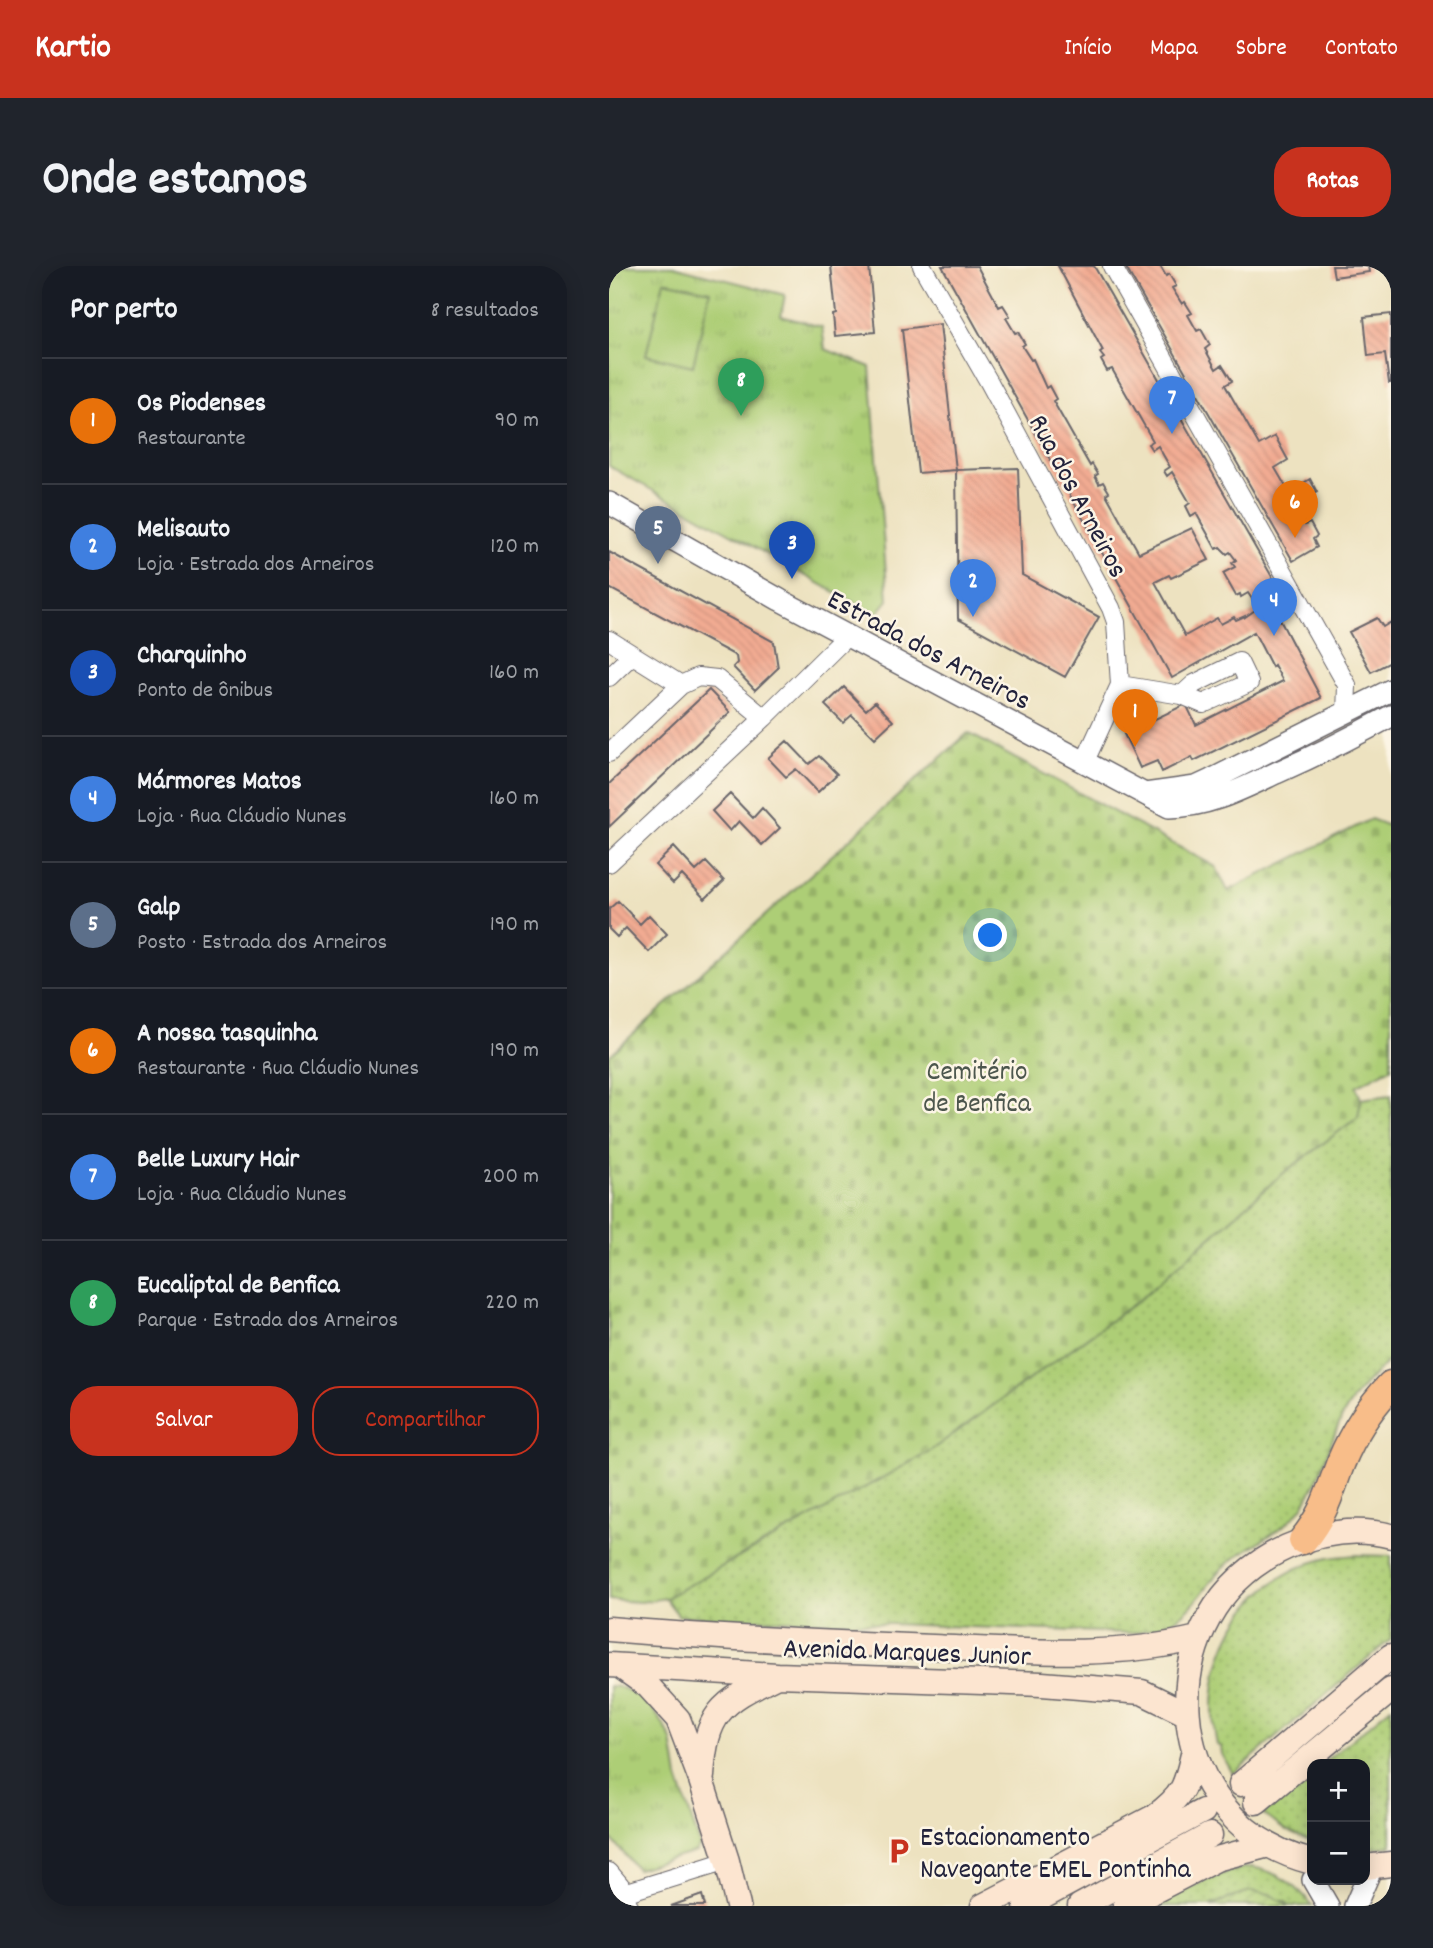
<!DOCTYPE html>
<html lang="pt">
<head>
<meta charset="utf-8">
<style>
  body { margin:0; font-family:Dekko,sans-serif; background:#20242c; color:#f1f3f6 }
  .controls { position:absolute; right:21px; bottom:21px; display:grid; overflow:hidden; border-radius:14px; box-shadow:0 4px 18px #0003 }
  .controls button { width:63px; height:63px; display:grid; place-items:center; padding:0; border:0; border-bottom:2px solid #363941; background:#171b24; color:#f1f3f6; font:35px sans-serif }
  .you { position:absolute; left:382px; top:670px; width:24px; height:24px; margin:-18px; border:5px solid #fff; border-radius:50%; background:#1a73e8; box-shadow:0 0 0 10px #1a73e833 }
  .badge { display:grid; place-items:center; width:46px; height:46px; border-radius:50%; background:#c8321e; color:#fff; font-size:23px; font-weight:700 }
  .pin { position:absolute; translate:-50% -58px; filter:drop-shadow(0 2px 4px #0008) }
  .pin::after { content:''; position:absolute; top:37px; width:24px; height:21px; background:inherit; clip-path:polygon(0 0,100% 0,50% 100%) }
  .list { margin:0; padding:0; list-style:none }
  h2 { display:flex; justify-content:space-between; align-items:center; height:91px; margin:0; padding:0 28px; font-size:30px }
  h2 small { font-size:23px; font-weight:400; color:#9ea1a6 }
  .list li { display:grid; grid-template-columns:46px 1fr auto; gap:21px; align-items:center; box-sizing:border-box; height:126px; padding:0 28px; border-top:2px solid #363941 }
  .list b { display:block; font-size:26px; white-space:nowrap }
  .list p { margin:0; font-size:23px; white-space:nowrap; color:#9ea1a6 }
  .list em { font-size:23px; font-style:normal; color:#9ea1a6 }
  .actions { display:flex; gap:14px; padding:21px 28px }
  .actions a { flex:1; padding:16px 0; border:2px solid #c8321e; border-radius:28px; text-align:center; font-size:24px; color:#c8321e }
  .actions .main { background:#c8321e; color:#fff }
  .map { position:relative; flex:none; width:782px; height:1640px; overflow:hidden; border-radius:28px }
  header { display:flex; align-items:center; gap:42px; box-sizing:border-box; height:98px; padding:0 35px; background:#c8321e; color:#fff }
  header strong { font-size:33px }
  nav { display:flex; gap:38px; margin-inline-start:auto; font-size:24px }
  .intro { display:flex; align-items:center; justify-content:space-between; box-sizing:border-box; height:168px; padding:0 42px }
  h1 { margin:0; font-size:49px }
  .button { padding:18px 32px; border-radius:28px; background:#c8321e; color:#fff; font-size:24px; font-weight:700 }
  main { display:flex; gap:42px; padding:0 42px }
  aside { flex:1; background:#171b24; border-radius:28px; box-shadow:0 4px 18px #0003 }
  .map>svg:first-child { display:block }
  .grass { fill:url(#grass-dots); stroke:#687858; stroke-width:2 }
  .cemetery { fill:url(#cemetery-stones); stroke:#687858; stroke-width:2 }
  .park { fill:url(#park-tufts); stroke:#687858; stroke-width:2 }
  .garden { fill:url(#garden-furrows); stroke:#687858; stroke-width:2 }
  .pitch { fill:#adce76; stroke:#687858; stroke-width:2 }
  .building { fill:url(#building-back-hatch) }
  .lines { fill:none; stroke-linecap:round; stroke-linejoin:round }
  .minor-casing { stroke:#69656a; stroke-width:20 }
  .tertiary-casing { stroke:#69656a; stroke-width:24 }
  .secondary-casing { stroke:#69656a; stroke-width:27 }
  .trunk-casing { stroke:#69656a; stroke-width:31 }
  .minor { stroke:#fff; stroke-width:18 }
  .tertiary { stroke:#fff; stroke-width:21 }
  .secondary { stroke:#fce5d0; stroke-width:24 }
  .trunk { stroke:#f8bd89; stroke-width:28 }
  .labels { text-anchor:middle; stroke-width:5; stroke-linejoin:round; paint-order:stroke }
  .street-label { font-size:28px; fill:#22223b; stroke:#fcf5e5 }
  .park-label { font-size:28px; fill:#4c564d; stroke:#fcf5e5 }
  .poi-label { font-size:28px; fill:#22223b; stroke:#fcf5e5; text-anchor:start }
</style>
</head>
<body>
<header>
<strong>Kartio</strong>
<nav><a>Início</a><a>Mapa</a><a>Sobre</a><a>Contato</a></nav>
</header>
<div class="intro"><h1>Onde estamos</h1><a class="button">Rotas</a></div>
<main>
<aside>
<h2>Por perto<small>8 resultados</small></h2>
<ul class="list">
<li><span class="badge" style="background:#e8710a">1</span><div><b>Os Piodenses</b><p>Restaurante</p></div><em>90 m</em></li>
<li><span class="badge" style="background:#3f7fe0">2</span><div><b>Melisauto</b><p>Loja · Estrada dos Arneiros</p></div><em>120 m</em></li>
<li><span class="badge" style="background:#1a4fb4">3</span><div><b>Charquinho</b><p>Ponto de ônibus</p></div><em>160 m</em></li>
<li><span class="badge" style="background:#3f7fe0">4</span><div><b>Mármores Matos</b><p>Loja · Rua Cláudio Nunes</p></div><em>160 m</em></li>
<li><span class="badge" style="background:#5c6f8a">5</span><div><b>Galp</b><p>Posto · Estrada dos Arneiros</p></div><em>190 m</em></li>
<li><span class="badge" style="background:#e8710a">6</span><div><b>A nossa tasquinha</b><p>Restaurante · Rua Cláudio Nunes</p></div><em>190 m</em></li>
<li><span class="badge" style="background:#3f7fe0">7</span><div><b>Belle Luxury Hair</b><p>Loja · Rua Cláudio Nunes</p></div><em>200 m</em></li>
<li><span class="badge" style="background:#2e9e5b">8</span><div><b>Eucaliptal de Benfica</b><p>Parque · Estrada dos Arneiros</p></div><em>220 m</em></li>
</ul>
<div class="actions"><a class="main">Salvar</a><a>Compartilhar</a></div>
</aside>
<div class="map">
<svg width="782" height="1640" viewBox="0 0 782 1640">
  <defs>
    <pattern id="grass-dots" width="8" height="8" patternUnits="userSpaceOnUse" patternTransform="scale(1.75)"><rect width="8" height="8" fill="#adce76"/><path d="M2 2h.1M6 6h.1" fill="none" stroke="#95b167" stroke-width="1.8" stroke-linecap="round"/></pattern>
    <pattern id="cemetery-stones" width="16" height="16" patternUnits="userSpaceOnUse" patternTransform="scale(1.75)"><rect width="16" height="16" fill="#adce76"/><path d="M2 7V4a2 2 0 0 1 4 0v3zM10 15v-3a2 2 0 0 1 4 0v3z" fill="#95b167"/></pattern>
    <pattern id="park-tufts" width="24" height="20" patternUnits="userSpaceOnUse" patternTransform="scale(1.75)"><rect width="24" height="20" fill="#adce76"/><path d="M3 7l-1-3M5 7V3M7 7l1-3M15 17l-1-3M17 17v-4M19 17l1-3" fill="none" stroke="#95b167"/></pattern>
    <pattern id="garden-furrows" width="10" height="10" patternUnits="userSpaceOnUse" patternTransform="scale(1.75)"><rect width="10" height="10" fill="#adce76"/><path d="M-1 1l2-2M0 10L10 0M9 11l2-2" fill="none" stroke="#95b167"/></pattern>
    <pattern id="building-back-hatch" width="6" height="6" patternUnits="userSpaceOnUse" patternTransform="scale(1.75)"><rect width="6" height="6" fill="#f2ab92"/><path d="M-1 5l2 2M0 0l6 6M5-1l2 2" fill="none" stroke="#cf937f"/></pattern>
  </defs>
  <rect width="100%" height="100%" fill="#fcf5e5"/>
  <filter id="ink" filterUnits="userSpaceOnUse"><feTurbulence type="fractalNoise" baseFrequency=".0143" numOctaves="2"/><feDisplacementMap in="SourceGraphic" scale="14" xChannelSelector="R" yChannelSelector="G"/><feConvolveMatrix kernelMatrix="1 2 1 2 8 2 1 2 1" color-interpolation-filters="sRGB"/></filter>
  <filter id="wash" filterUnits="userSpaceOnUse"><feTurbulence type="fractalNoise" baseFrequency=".00686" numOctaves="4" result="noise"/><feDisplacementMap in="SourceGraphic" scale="28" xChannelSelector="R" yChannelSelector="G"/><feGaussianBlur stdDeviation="1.57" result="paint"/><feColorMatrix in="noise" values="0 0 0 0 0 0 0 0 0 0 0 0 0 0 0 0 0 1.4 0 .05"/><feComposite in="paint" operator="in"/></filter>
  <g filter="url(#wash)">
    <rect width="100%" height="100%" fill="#ede2c0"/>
    <!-- grass -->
    <path class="grass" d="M 782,829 L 782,1092 C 763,1111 744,1129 732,1153 C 719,1181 711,1215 693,1241 C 673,1269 634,1280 610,1306 C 596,1321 585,1342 567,1353 C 554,1362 537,1364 522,1367 L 70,1350 L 56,1332 L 318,1187 L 530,1034 L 672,909 L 748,852 L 752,833 Z
      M 748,1289 L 782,1290 L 782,1373 L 624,1508 L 613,1488 L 612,1480 L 608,1479 C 590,1400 633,1312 715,1293 C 726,1290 737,1290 748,1289 Z
      M 782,1441 L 782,1580 L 756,1583 L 756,1498 L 713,1498 Z
      M 703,1506 L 703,1576 L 677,1565 L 654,1548 Z
      M 643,1601 C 669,1606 688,1619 704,1640 L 681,1640 L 676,1635 L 622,1632 L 600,1640 L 548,1640 C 579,1624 609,1604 643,1601 Z"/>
    <!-- cemetery -->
    <path class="cemetery" d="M 359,467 L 607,601 L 619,625 L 762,553 L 782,561 L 782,802 L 747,820 L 752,833 L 749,851 L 672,909 L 530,1034 L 318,1187 L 56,1332 L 32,1336 L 0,1334 L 0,790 Z"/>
    <!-- park -->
    <path class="park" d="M 0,0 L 64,0 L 176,29 L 172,50 L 213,61 L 216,83 L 261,101 L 279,334 L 267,349 L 0,200 Z
      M 0,1420 L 11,1421 L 25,1427 L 38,1436 L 53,1456 L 63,1474 L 69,1512 L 91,1579 L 87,1586 L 28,1603 L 0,1570 Z"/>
    <!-- garden -->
    <path class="garden" d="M 641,1625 L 660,1628 L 681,1640 L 600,1640 Z"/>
    <!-- pitch -->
    <path class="pitch" d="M 55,15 L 101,25 L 84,100 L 37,89 Z"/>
    <g id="blocks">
      <!-- building -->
      <path class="building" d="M 222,0 L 260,0 L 266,66 L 226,70 L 224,49 L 227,48 Z
        M 333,0 L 368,0 L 390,41 L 394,39 L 401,50 L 397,52 L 406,67 L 409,66 L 416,78 L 413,80 L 422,94 L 424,93 L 437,122 L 440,120 L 447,133 L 444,135 L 481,200 L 483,198 L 489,208 L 486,210 L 490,218 L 494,216 L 500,226 L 497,228 L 530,287 L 583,262 L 600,294 L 562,312 L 560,309 L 546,316 L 576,370 L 608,352 L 612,358 L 625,351 L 627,354 L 636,350 L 636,351 L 649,342 L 639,327 L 632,331 L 631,328 L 627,330 L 614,307 L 626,301 L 623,297 L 627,294 L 621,286 L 618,288 L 611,281 L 607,283 L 587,247 L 582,250 L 577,240 L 581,237 L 563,206 L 558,210 L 555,205 L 561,201 L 549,180 L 543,184 L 539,178 L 544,175 L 503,103 L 498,105 L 492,94 L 495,92 L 491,87 L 494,85 L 449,0 L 485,0 L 682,344 L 670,352 L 712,432 L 585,495 L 583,491 L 553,506 L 548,495 L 531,502 L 515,468 L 577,438 L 587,459 L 674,415 L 665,399 L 663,401 L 645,366 L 563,412 Z
        M 516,0 L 551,0 L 557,10 L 560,8 L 567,20 L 563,22 L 573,38 L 576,36 L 583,47 L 579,49 L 588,65 L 592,63 L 601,79 L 596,83 L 607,103 L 613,99 L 623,115 L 616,119 L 650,179 L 666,170 L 679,194 L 666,202 L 680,226 L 701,213 L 708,226 L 685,239 L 696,259 L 701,257 L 708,270 L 704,273 L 708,281 L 684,295 Z
        M 723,0 L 759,0 L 760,6 L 725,11 Z
        M 782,48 L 782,117 L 780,117 L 776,88 L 759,90 L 755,51 Z
        M 331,58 L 347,204 L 309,207 L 293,63 Z
        M 409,202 L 413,309 L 490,351 L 456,411 L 349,353 L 347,204 Z
        M 0,286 L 165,376 L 169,402 L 146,424 L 124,401 L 128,397 L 127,390 L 0,322 Z
        M 768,352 L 774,361 L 782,356 L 782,396 L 762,406 L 740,366 Z
        M 235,421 L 257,444 L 266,436 L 284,455 L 266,472 L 243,449 L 234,457 L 216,439 Z
        M 100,424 L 121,446 L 0,561 L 0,518 Z
        M 178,475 L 200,498 L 210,490 L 228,508 L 209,526 L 187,503 L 177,511 L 159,492 Z
        M 121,528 L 144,552 L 153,542 L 171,562 L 153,579 L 130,555 L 121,565 L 103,545 Z
        M 65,581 L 87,605 L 97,596 L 115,615 L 96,633 L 73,609 L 64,618 L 46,599 Z
        M 9,635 L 31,658 L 40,649 L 58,668 L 40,686 L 17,662 L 8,671 L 0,663 L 0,643 Z
        M 93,1629 L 96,1640 L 62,1640 Z"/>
    </g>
  </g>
  <g filter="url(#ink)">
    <use href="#blocks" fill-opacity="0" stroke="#69656a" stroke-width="2"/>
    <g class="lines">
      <!-- minor casing -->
      <g class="minor-casing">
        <path id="minor" d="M 313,0 L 380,116 L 502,342 L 507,356 L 511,419 L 476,495
          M 503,0 L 738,419 L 737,447
          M 0,374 L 72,419
          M 0,411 L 23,389
          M 511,419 L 573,429 L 594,438 L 640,417 L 630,396 L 585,418 L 573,429
          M 0,487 L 72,419 L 89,411 L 108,413 L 155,452
          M 0,597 L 155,452 L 239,369
          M 0,1606 L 11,1619 L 20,1640
          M 0,1636 L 15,1627 L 118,1595"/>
      </g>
      <!-- tertiary casing -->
      <g class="tertiary-casing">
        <path id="tertiary" d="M 0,237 L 171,334 L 560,541 C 599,541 633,523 667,507 C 706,490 744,471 782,450
          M 536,528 L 587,521 L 602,514 L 782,424
          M 704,1614 L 719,1640
          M 746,1640 L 763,1601"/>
      </g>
      <!-- secondary casing -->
      <g class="secondary-casing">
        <path id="secondary" d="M 0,1363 C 108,1372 216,1377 324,1381 C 412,1385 502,1393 589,1372
          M 0,1399 L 168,1409 L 433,1418 L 533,1426 L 578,1448
          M 11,1400 L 39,1420 L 69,1453 L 92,1514 L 118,1595 L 129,1640
          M 93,1510 C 97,1447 111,1437 166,1410
          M 632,1518 L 782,1390
          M 647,1536 L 782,1424
          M 703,1596 C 549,1557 534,1346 678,1281 C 710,1267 747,1261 782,1270
          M 756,1601 L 782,1598
          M 374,1640 L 545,1551 C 575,1529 577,1520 585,1484
          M 417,1640 L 594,1545
          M 471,1640 L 601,1569
          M 516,1640 L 607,1593 L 660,1579"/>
      </g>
      <!-- trunk casing -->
      <g class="trunk-casing">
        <path id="trunk" d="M 694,1274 C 716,1247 720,1227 732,1196 C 744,1167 760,1142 782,1119"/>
      </g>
      <!-- minor -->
      <use href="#minor" class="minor"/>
      <!-- tertiary -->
      <use href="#tertiary" class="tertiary"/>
      <!-- secondary -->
      <use href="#secondary" class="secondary"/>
      <!-- trunk -->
      <use href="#trunk" class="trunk"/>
    </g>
  </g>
  <!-- icons -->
  <defs>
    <g id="parking-bare" transform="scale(2.1)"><path d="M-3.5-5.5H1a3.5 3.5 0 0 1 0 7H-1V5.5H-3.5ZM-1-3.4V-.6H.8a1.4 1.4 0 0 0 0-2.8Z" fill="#c8321e" stroke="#fcf5e5" stroke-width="2.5" paint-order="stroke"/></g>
  </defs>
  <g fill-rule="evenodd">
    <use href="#parking-bare" x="290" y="1585"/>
  </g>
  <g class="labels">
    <!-- street labels -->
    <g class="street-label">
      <text transform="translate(471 229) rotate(62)" y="10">Rua dos Arneiros</text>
      <text transform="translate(321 382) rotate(28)" y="10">Estrada dos Arneiros</text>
      <text transform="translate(298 1384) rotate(2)" y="10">Avenida Marques Junior</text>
    </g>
    <!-- park labels -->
    <g class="park-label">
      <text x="368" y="813">Cemitério<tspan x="368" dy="32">de Benfica</tspan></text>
    </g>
    <!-- poi labels -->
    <g class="poi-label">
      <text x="311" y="1579">Estacionamento<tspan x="311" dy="32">Navegante EMEL Pontinha</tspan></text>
    </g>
  </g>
</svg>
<div class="controls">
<button>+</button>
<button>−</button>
</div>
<div class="you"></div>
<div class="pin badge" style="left:526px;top:481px;background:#e8710a">1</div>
<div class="pin badge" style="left:364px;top:351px;background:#3f7fe0">2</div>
<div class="pin badge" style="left:183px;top:313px;background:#1a4fb4">3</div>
<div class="pin badge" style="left:665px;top:370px;background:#3f7fe0">4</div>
<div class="pin badge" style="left:49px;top:298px;background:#5c6f8a">5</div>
<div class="pin badge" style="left:686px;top:272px;background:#e8710a">6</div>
<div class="pin badge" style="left:563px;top:168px;background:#3f7fe0">7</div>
<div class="pin badge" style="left:132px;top:150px;background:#2e9e5b">8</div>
</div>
</main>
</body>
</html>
